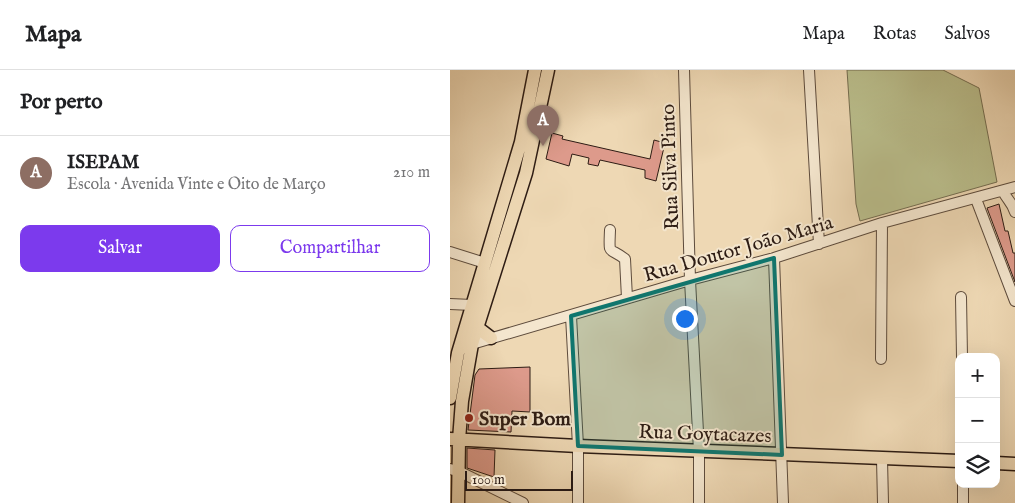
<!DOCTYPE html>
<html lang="pt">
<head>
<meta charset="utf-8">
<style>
  body { margin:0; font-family:"IM FELL English",serif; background:#f2f2f2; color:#202124 }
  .controls { position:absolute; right:15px; bottom:15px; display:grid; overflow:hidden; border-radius:10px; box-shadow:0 5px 20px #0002 }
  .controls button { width:45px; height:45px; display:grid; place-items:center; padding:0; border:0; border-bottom:1px solid #e0e0e0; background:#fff; color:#202124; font:25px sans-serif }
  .scale { position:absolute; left:15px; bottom:12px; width:108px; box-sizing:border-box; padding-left:5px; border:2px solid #2d1c14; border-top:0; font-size:14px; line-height:18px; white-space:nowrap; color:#2d1c14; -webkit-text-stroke:4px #f4e6ce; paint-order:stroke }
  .you { position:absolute; left:234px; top:248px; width:18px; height:18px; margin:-12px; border:4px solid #fff; border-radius:50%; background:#1a73e8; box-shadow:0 0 0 8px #1a73e833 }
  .badge { display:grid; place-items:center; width:32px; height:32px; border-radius:50%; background:#7c3aed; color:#fff; font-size:16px; font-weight:700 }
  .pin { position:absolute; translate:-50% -41px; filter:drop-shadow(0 1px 2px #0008) }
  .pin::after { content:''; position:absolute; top:26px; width:18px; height:15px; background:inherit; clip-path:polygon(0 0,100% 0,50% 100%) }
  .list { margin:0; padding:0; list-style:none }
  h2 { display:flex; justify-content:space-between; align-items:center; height:65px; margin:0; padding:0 20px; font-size:21px }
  h2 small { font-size:16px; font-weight:400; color:#757577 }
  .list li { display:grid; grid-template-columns:32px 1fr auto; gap:15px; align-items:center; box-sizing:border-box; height:75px; padding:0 20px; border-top:1px solid #e0e0e0 }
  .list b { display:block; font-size:19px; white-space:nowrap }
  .list p { margin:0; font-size:16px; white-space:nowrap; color:#757577 }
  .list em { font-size:16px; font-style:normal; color:#757577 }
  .actions { display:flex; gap:10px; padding:15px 20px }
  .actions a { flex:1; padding:11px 0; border:1px solid #7c3aed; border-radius:10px; text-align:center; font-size:18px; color:#7c3aed }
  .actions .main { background:#7c3aed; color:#fff }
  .icon { flex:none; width:28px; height:28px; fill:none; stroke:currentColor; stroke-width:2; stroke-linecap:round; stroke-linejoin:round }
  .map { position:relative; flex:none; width:565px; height:433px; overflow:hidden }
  header { display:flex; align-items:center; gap:30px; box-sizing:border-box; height:70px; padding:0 25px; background:#fff; border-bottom:1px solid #e0e0e0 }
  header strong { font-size:24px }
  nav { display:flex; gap:28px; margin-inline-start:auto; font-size:18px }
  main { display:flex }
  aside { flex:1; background:#fff }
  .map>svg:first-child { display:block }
  .green { fill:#babe8c; stroke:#746d50 }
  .building { fill:#dd9a8b; stroke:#2d1c14 }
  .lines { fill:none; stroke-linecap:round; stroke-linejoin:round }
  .minor-casing { stroke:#5d4b3c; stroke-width:12 }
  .major-casing { stroke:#2d1c14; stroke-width:15 }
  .minor { stroke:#f4e6ce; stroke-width:10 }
  .major { stroke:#eed8b4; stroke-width:12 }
  .marked { fill:#0f766e; fill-opacity:0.2; stroke:#0f766e; stroke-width:4; stroke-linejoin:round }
  .poi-dot { fill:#8f2418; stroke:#f4e6ce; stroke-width:2 }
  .labels { text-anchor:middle; stroke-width:4; stroke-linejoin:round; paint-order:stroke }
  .street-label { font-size:20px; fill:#2d1c14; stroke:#f4e6ce }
  .poi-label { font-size:20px; font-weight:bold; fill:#2d1c14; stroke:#f4e6ce; text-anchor:start }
</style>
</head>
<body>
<header>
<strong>Mapa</strong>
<nav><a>Mapa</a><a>Rotas</a><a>Salvos</a></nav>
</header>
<main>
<aside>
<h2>Por perto<small></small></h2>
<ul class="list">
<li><span class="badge" style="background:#8d6e63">A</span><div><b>ISEPAM</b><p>Escola · Avenida Vinte e Oito de Março</p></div><em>210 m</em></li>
</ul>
<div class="actions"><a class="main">Salvar</a><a>Compartilhar</a></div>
</aside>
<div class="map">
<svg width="565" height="433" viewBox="0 0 565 433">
  <rect width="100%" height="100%" fill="#eed8b4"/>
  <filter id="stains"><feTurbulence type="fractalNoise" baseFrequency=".004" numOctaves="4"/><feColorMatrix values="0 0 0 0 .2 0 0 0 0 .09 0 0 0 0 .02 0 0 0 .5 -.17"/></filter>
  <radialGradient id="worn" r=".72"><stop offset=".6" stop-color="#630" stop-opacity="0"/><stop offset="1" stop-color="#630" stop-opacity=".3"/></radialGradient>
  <!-- green -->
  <path class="green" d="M 397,0 L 493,0 L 529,18 L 547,112 L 410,151 L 406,134 Z"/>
  <!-- building -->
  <path class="building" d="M 102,63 L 113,66 L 112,69 L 200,89 L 204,70 L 215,73 L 206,111 L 195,108 L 195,100 L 150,90 L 148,96 L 138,94 L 139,88 L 122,84 L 119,96 L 96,89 Z
    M 549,134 L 555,161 L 558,161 L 563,183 L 565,183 L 565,212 L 537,138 Z
    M 80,297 L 80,342 L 62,341 L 61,362 L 18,360 L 25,305 L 29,299 Z
    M 17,378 L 45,380 L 44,407 L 17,398 Z"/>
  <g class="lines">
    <!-- minor casing -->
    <g class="minor-casing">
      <path id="minor" d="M 234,0 L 240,210 L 249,381 L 249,433
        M 359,0 L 369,174
        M 553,121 C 557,130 562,132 565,142
        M 526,129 L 565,231
        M 160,160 C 159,187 158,176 175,189 L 177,228
        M 0,182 L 35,193
        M 324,188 L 333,433
        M 511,227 L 512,287
        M 0,234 L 22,235
        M 121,246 L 128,376 L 128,433
        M 22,274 L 240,210 L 324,188 L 432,153 L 565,117
        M 431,289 L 432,153
        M 432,389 L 433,433
        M 0,399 L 8,401 L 73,433
        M 513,414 L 513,433"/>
    </g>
    <!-- major casing -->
    <g class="major-casing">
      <path id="major" d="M 28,258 L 41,268
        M 0,328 L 8,283 L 71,72 L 85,0
        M 0,369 L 128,376 L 509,391
        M 546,393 L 565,394
        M 8,433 L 9,370 L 12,331 L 22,274 L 76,103 L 98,0"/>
    </g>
    <!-- minor -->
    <use href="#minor" class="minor"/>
    <!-- major -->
    <use href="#major" class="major"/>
  </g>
  <!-- marked area -->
  <path class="marked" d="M 324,188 L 332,385 L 128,376 L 121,246 Z"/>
  <!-- markers -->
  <circle class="poi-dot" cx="19" cy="348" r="5"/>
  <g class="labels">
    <!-- street labels -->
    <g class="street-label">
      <text transform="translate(219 97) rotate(-92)" y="7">Rua Silva Pinto</text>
      <text transform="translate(288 178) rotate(-16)" y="7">Rua Doutor João Maria</text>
      <text transform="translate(255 363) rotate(2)" y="7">Rua Goytacazes</text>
    </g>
    <!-- poi labels -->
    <g class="poi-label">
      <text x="29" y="355">Super Bom</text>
    </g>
  </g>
  <rect width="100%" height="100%" filter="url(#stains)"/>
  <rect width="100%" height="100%" fill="url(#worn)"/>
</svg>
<div class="controls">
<button>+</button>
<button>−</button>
<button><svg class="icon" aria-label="layers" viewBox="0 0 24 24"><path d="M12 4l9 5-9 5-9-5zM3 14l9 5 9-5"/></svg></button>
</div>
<div class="scale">100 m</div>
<div class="you"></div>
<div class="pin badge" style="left:93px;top:76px;background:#8d6e63">A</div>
</div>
</main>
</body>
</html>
